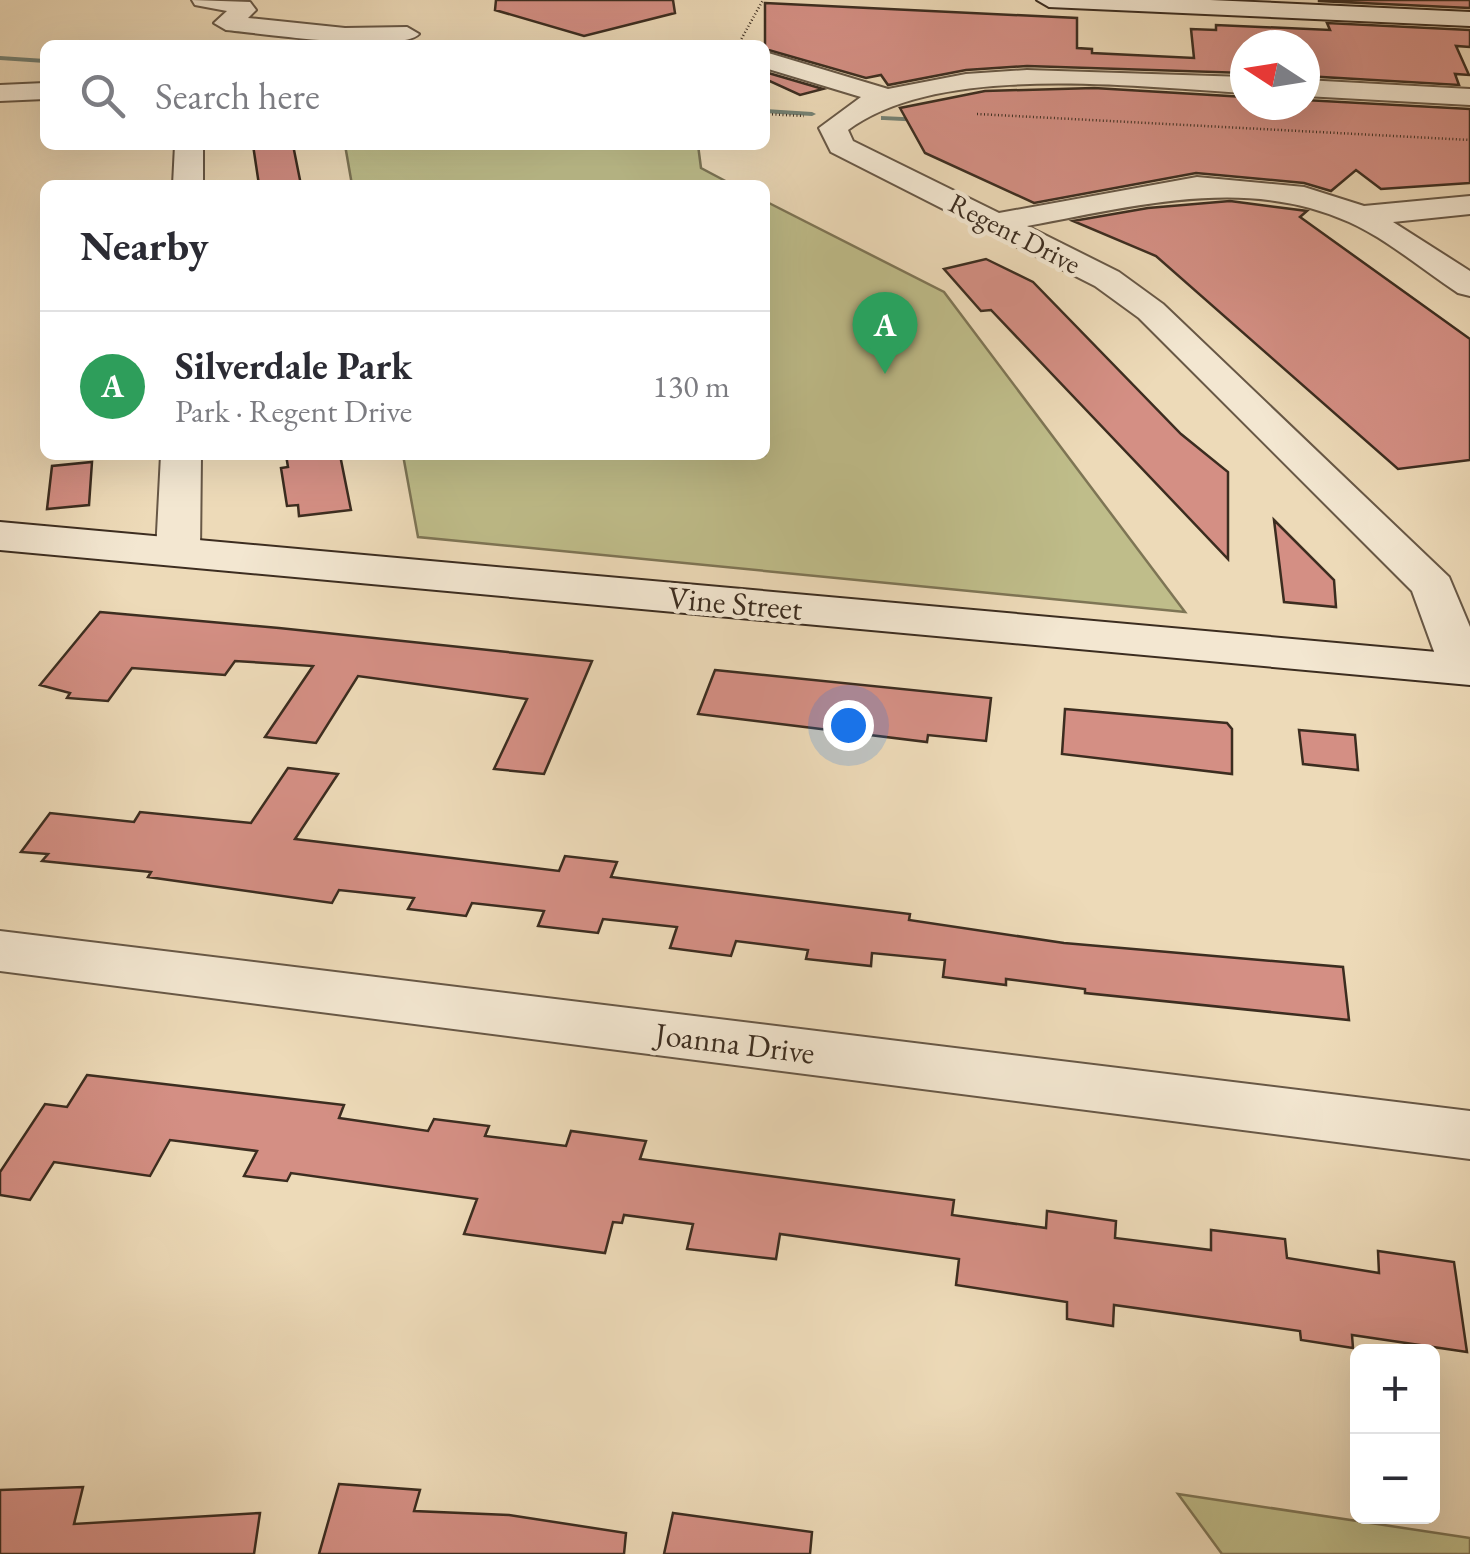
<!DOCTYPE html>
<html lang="en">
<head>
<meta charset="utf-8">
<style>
  body { margin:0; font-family:"EB Garamond",serif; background:#f7f7f7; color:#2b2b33 }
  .controls { position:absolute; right:30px; bottom:30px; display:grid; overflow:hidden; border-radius:15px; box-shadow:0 10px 40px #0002 }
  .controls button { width:90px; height:90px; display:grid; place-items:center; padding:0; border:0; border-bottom:2px solid #e1e1e2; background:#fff; color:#2b2b33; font:50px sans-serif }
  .compass { position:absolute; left:1230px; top:30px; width:90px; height:90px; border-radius:50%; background:#fff; box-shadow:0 10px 40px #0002; rotate:282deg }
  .you { position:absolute; left:848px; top:725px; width:35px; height:35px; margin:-25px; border:8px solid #fff; border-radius:50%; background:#1a73e8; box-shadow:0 0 0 15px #1a73e833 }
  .badge { display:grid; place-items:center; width:65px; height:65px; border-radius:50%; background:#8f2418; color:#fff; font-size:32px; font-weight:700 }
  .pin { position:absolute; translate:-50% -82px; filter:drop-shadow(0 2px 5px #0008) }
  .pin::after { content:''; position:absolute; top:52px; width:35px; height:30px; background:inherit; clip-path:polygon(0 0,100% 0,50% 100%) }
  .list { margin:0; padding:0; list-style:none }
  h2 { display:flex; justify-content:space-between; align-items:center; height:130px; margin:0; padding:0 40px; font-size:42px }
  h2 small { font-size:32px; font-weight:400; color:#7c7c81 }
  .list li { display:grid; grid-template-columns:65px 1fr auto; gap:30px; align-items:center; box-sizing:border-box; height:150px; padding:0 40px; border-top:2px solid #e1e1e2 }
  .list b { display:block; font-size:38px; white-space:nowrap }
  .list p { margin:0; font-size:32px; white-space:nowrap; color:#7c7c81 }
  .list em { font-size:32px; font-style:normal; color:#7c7c81 }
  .icon { flex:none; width:55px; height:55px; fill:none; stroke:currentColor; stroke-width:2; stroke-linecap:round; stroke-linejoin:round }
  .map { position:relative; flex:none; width:1470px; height:1554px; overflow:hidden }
  .search { position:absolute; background:#fff; box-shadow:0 10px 40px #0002; left:40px; top:40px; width:730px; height:110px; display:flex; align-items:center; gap:25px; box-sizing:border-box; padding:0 35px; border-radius:15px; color:#7c7c81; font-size:38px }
  .panel { position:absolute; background:#fff; box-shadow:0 10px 40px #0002; left:40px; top:180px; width:730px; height:280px; border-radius:15px }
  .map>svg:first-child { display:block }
  .green { fill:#bfbd8a; stroke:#7e7555; stroke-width:2.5 }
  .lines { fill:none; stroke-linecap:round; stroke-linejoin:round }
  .stream { fill:#748275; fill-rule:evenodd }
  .building { fill:#d48f84; stroke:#3c2d20; stroke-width:2.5 }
  .street-casing { stroke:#685846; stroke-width:4 }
  .secondary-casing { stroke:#3c2d20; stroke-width:4 }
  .path { stroke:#3c2d20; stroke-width:2.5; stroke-dasharray:1 2.5; stroke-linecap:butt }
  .street { fill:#f3e7d1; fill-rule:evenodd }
  .secondary { fill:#f3e7d1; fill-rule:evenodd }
  .labels { text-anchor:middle; stroke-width:9; stroke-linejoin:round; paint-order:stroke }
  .far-street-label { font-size:28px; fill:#3c2d20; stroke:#f3e7d1 }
  .street-label { font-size:32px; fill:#3c2d20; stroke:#f3e7d1 }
</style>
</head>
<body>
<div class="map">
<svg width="1470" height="1554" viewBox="0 0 1470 1554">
  <rect width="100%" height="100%" fill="#eddab8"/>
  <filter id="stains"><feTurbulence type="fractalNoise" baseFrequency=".002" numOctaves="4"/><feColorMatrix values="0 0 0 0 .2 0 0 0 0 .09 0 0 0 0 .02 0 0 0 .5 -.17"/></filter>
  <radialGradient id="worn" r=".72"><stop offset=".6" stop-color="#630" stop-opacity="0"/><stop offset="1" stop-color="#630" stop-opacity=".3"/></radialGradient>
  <!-- green -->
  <path class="green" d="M 345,145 L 698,145 L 701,168 L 733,185 L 352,185 Z
    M 765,201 L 944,292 L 1185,612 L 418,537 L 403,455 L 765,455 Z
    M 1178,1494 L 1470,1538 L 1470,1554 L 1222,1554 Z"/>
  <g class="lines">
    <!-- stream -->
    <path class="stream" d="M 0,56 L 45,59 L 45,63 L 0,60 Z
      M 765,109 L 812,112 L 816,114 L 812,116 L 765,113 Z
      M 881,116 L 923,118 L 927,120 L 923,122 L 884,120 L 881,120 Z"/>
  </g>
  <!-- building -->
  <path class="building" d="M 496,0 L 673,0 L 675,13 L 584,36 L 495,10 Z
    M 1319,0 L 1470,0 L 1470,8 L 1319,1 Z
    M 765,3 L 1077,18 L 1077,48 L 1092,49 L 1092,53 L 1194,58 L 1191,29 L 1216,30 L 1216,25 L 1330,30 L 1327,23 L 1470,30 L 1470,47 L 1456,46 L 1469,75 L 1455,74 L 1459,85 L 1305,76 L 1305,45 L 1245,45 L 1245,73 L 1027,66 L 966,70 L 888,85 L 881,75 L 866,78 L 765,49 Z
    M 765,72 L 823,89 L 800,95 L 765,79 Z
    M 1094,88 L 1245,97 L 1245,105 L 1305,105 L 1305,100 L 1470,109 L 1470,183 L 1381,189 L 1356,170 L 1331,191 L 1304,183 L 1196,173 L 1034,203 L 925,153 L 900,108 L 985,91 Z
    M 253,145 L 293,145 L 301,185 L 259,185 Z
    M 1230,201 L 1307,211 L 1300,217 L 1470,339 L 1470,460 L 1398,469 L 1156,256 L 1073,221 L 1148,208 Z
    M 986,259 L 1033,282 L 1181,434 L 1228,472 L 1228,559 L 991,310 L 981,311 L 944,269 Z
    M 286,455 L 340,455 L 351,510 L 299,516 L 298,505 L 287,506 L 281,468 L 288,467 Z
    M 92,462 L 89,505 L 47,509 L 52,466 Z
    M 1274,520 L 1334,580 L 1336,607 L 1284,602 Z
    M 100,612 L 279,628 L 592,661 L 544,774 L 494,769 L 527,699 L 358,676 L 316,743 L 265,737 L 313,666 L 235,661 L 225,675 L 132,668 L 108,701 L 67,698 L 70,693 L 40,685 Z
    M 715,670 L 991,698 L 986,741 L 928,735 L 927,742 L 698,714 Z
    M 1065,709 L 1227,723 L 1232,729 L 1232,774 L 1062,754 Z
    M 1299,730 L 1355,735 L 1358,770 L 1303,764 Z
    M 288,768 L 338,774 L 295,839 L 559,871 L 565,856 L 617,862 L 611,877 L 910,914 L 909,920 L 1064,943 L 1343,967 L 1349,1020 L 1085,993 L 1085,989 L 1006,979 L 1006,985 L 943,977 L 945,960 L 872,953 L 871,966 L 806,959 L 808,950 L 736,941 L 731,956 L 670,948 L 677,927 L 603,919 L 598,933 L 538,926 L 544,911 L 472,903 L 466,916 L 408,909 L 414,898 L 339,890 L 332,903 L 148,877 L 151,872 L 42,861 L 48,854 L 21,852 L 50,813 L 134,822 L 140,812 L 251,823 Z
    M 87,1075 L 344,1105 L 339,1118 L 428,1131 L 434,1119 L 489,1126 L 485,1136 L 566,1146 L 571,1131 L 646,1141 L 640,1159 L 954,1200 L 952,1215 L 1046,1228 L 1047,1211 L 1116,1221 L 1115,1238 L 1211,1250 L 1211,1230 L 1285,1239 L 1287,1258 L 1379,1273 L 1378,1251 L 1454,1262 L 1467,1352 L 1352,1335 L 1353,1348 L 1301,1340 L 1300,1331 L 1114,1305 L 1113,1326 L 1067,1319 L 1067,1302 L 956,1285 L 959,1259 L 780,1234 L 776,1259 L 687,1249 L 693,1224 L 624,1215 L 622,1223 L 613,1222 L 605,1253 L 464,1234 L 477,1199 L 291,1173 L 287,1181 L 244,1176 L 257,1151 L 170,1140 L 150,1176 L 54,1162 L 30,1200 L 0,1195 L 0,1172 L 45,1104 L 67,1107 Z
    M 339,1484 L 420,1490 L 414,1511 L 509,1515 L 626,1533 L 624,1554 L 319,1554 Z
    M 83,1487 L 74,1524 L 260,1513 L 254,1554 L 0,1554 L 0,1490 Z
    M 673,1513 L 812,1532 L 810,1554 L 664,1554 Z"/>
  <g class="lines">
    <!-- street casing -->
    <g class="street-casing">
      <path id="street" d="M 192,0 L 250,2 L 256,10 L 248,18 L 345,28 L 407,27 L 419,34 C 401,54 259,33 226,30 L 214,23 L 227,11 L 195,5 Z
        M 765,52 L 888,89 L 966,74 L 1027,70 L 1245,77 L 1245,93 C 1134,87 939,62 848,130 L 853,141 L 999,213 L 1197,177 L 1304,187 L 1364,206 L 1470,196 L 1470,214 L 1393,222 L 1470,271 L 1470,296 L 1458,293 C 1423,270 1387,239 1349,222 C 1246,175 1132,207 1027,226 L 1119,272 L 1163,304 L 1449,577 L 1470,627 L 1470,681 L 1444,679 L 1412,591 L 1139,318 L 1095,286 L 831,152 L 819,128 L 861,97 L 765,68 Z
        M 1305,80 L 1470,89 L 1470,105 L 1305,96 Z
        M 45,83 L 45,99 L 0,101 L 0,85 Z
        M 175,145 L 203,145 L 203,185 L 173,185 Z
        M 161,455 L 201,455 L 200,552 L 194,561 L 178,565 L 162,561 L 156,552 Z
        M 0,931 L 1470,1111 L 1470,1159 L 0,971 Z"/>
    </g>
    <!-- secondary casing -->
    <g class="secondary-casing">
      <path id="secondary" d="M 1037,0 L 1210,0 L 1470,12 L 1470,26 L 1049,7 Z
        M 0,522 L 1470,655 L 1470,685 L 0,550 Z"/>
    </g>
    <!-- path -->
    <path class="path" d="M 738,45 L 763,0
      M 765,114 L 804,116
      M 977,114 L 1470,140"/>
    <!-- street -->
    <use href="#street" class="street"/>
    <!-- secondary -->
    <use href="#secondary" class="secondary"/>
  </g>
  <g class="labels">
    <!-- far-street labels -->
    <g class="far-street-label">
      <text transform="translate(1015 233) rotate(27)" y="10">Regent Drive</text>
    </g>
    <!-- street labels -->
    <g class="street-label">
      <text transform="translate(735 603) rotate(5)" y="11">Vine Street</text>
      <text transform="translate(735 1043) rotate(7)" y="11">Joanna Drive</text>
    </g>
  </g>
  <rect width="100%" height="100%" filter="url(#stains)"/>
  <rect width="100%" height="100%" fill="url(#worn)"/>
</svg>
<div class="controls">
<button>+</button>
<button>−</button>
</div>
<svg class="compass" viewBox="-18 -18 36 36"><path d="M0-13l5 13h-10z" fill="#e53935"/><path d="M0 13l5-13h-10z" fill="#7c7c81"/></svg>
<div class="you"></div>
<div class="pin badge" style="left:885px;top:374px;background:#2e9e5b">A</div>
<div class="search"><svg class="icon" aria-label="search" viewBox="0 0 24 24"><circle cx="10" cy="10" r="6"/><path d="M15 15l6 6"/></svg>Search here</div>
<section class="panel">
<h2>Nearby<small></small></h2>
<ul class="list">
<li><span class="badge" style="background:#2e9e5b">A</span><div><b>Silverdale Park</b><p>Park · Regent Drive</p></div><em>130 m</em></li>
</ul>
</section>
</div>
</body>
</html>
